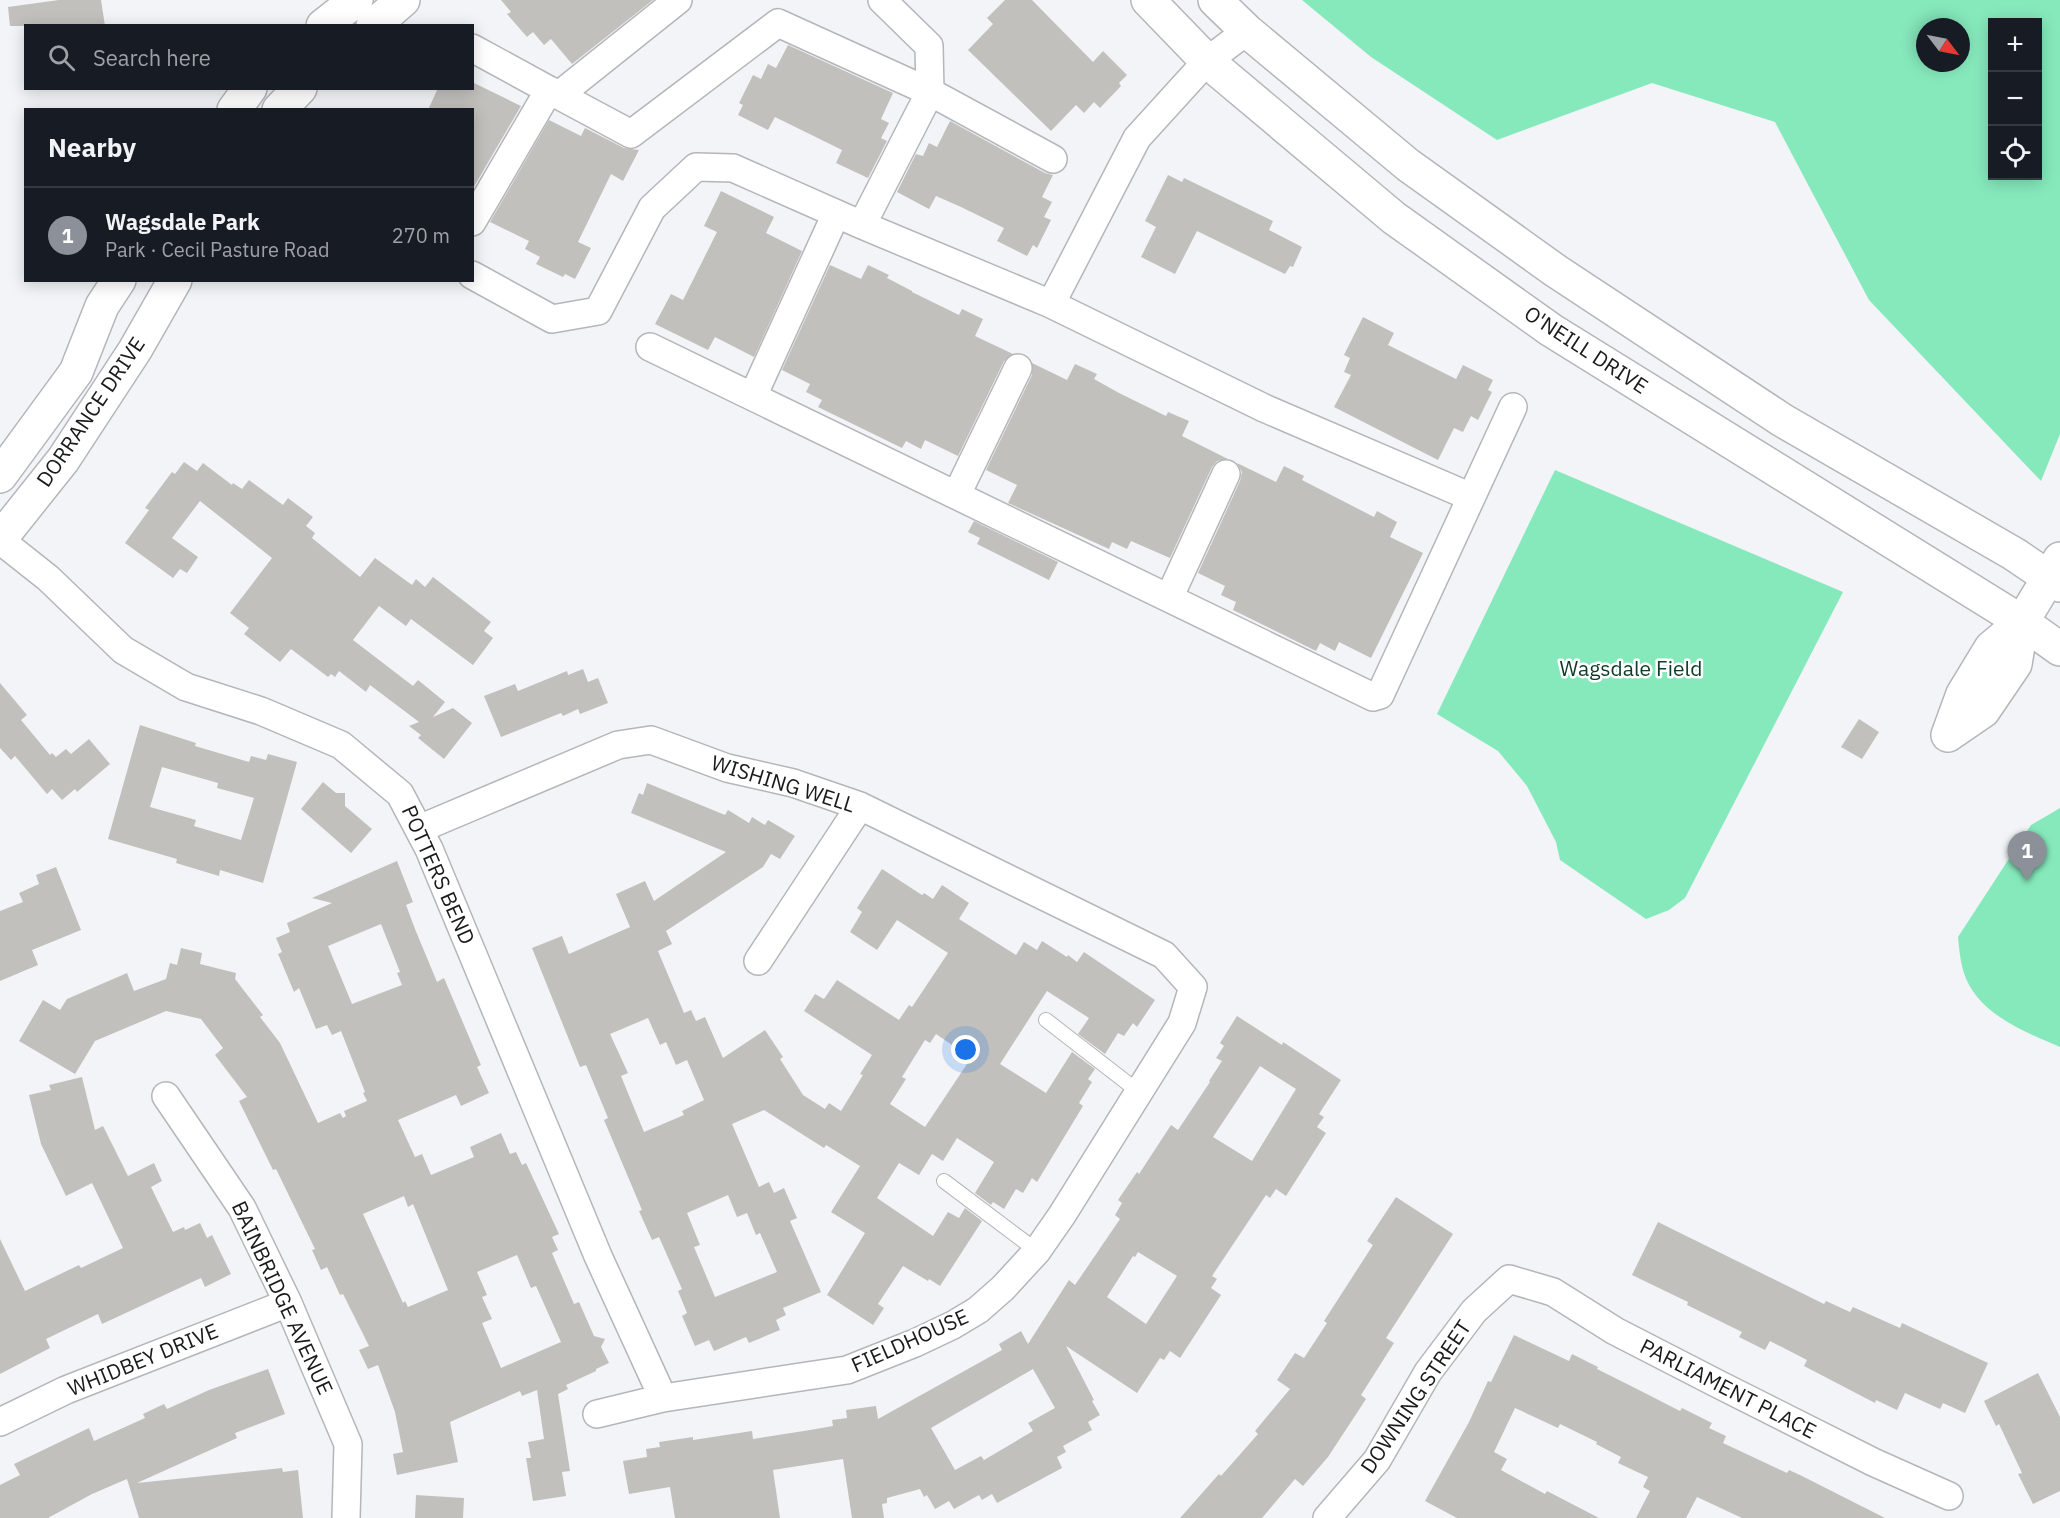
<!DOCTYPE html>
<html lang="en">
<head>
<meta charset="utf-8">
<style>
  body { margin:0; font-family:"IBM Plex Sans",sans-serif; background:#242831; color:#f1f3f6 }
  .controls { position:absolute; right:18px; top:18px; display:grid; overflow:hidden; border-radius:0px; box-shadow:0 3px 15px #0003 }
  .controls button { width:54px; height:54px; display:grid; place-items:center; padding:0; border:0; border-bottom:2px solid #363941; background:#171b24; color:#f1f3f6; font:30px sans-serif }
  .compass { position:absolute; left:1916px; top:18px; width:54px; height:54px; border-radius:50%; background:#171b24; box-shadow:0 3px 15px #0003; rotate:122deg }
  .you { position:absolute; left:966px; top:1050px; width:21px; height:21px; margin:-15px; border:4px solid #fff; border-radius:50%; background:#1a73e8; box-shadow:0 0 0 9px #1a73e833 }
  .badge { display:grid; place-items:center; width:39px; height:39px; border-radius:50%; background:#8c9099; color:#fff; font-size:20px; font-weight:700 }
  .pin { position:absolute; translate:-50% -50px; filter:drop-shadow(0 2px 3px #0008) }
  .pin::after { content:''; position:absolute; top:32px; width:21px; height:18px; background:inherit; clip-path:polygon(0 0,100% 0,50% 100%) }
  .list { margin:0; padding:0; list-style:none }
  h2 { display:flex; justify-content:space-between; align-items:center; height:78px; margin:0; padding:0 24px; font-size:26px }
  h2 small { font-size:20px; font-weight:400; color:#9ea1a6 }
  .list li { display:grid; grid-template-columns:39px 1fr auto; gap:18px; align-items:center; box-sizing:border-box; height:96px; padding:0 24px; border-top:2px solid #363941 }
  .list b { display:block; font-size:22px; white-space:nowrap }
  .list p { margin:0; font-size:20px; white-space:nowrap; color:#9ea1a6 }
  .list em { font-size:20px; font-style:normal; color:#9ea1a6 }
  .icon { flex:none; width:33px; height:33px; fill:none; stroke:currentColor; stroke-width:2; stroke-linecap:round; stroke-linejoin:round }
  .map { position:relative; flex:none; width:2060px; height:1518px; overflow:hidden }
  .search { position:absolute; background:#171b24; box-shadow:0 3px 15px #0003; left:24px; top:24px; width:450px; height:66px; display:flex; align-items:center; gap:15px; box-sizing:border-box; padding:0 21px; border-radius:0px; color:#9ea1a6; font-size:22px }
  .panel { position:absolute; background:#171b24; box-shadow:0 3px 15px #0003; left:24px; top:108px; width:450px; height:174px; border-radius:0px }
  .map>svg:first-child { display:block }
  .green { fill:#86e9bc; fill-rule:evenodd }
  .building { fill:#c2c0bd; fill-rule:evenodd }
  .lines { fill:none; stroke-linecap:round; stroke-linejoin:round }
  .service-casing { stroke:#b4b6b9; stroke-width:16 }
  .minor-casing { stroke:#b4b6b9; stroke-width:30 }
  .tertiary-casing { stroke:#b4b6b9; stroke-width:36 }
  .secondary-casing { stroke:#b4b6b9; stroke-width:36 }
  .service { stroke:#fff; stroke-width:14 }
  .minor { stroke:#fff; stroke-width:27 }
  .tertiary { stroke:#fff; stroke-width:33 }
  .secondary { stroke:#fff; stroke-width:33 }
  .labels { text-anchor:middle; stroke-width:5; stroke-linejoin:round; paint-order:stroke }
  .street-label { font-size:21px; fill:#191a1a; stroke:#fff }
  .park-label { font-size:21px; fill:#0d3b29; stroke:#fff }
</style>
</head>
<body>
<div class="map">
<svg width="2060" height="1518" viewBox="0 0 2060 1518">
  <rect width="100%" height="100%" fill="#f2f4f7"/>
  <!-- green -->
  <path class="green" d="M 1302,0 L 2060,0 L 2060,434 L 2041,481 L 1869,300 L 1775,122 L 1652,83 L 1497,140 L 1371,57 ZM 1992,22 L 2038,22 L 2038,176 L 1992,176 ZM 1925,27 L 1961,27 L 1961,63 L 1925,63 Z
    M 1555,470 L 1843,592 L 1685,898 L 1669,910 L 1646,919 L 1560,860 L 1556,842 L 1527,786 L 1498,751 L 1437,714 Z
    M 2060,808 L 2060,1047 C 2023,1031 1975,1013 1963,970 C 1960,959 1959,948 1958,937 L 2031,825 Z"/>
  <!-- building -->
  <path class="building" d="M 59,0 L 101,0 L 105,26 L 10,26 L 8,7 Z
    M 501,0 L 653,0 L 572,64 L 551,39 L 544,45 L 533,32 L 527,37 L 507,14 L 511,12 Z
    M 1005,0 L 1032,0 L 1093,62 L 1103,51 L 1127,75 L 1119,83 L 1121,86 L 1100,108 L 1094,102 L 1084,113 L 1076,105 L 1051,131 L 968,50 L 993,24 L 987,18 Z
    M 788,45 L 893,93 L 881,119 L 889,123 L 881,138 L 887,141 L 868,178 L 836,163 L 842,150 L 775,117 L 768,130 L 738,115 L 743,105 L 739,103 L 753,75 L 761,79 L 768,64 L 776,68 Z
    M 472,82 L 521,106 L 472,190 L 472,110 L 428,110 L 438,88 L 472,88 Z
    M 549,120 L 581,136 L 585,128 L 624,148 L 639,150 L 623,181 L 611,174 L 578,242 L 591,248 L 575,279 L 565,274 L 563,277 L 536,264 L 540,257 L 525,249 L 529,241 L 490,222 Z
    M 950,121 L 1045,173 L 1053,175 L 1042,197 L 1052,202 L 1044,217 L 1051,220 L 1037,248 L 1033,245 L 1027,256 L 997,241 L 1004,228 L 961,207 L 936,196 L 929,209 L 897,192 L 916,154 L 923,156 L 929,143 L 937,147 Z
    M 1168,175 L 1182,182 L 1184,178 L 1273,221 L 1269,230 L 1302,247 L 1293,267 L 1290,266 L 1285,274 L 1197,231 L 1175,274 L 1141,257 L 1156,227 L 1145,221 Z
    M 721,191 L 774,217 L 766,233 L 802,251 L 754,357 L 715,337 L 708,350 L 655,324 L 671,294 L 683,300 L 717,232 L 704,226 Z
    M 830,265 L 861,279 L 868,265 L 889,275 L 887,278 L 912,291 L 912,292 L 959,315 L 962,309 L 983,319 L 975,336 L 1013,354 L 1004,361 L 958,456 L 925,440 L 921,449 L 906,441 L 902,448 L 818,407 L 822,400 L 806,392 L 810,384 L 782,370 Z
    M 1363,317 L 1394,333 L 1388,345 L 1456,379 L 1463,365 L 1493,380 L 1488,390 L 1492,392 L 1478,420 L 1471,416 L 1463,432 L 1454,428 L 1438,460 L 1334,407 L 1351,375 L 1344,372 L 1350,358 L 1344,355 Z
    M 1032,363 L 1067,380 L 1075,364 L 1097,374 L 1094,379 L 1119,393 L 1166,416 L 1168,412 L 1189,421 L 1182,436 L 1228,459 L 1217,461 L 1212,467 L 1170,558 L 1131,541 L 1127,549 L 1112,542 L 1109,549 L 1008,503 L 1017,485 L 986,470 L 1032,375 Z
    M 184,462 L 197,471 L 203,463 L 232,485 L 233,483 L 242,489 L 249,480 L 283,505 L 288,498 L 313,517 L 306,526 L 315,533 L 312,538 L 360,577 L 375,558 L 412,585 L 416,579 L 425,587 L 433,577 L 491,622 L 484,631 L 493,638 L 473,665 L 411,619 L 406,626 L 379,606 L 353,640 L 413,686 L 418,680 L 445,702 L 433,717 L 453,708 L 472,723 L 444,759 L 418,738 L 421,735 L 409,726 L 419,722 L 370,685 L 366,692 L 339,671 L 335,677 L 331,674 L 328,677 L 291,649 L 280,662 L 244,634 L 249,628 L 230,613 L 272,558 L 200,501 L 172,538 L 198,557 L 187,573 L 180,569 L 173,578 L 125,543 L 149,510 L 145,508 L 172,472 L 175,474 Z
    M 1237,463 L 1276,482 L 1284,466 L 1304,476 L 1302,480 L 1374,517 L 1377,511 L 1397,522 L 1390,537 L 1423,553 L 1371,658 L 1339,642 L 1335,651 L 1320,643 L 1316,651 L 1233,610 L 1236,602 L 1221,595 L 1225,586 L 1198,573 L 1240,481 L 1242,472 Z
    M 974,521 L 1058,562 L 1049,580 L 977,544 L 980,538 L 968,532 Z
    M 583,669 L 588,682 L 598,678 L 608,703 L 580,714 L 578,709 L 563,716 L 561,713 L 501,737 L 484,696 L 515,684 L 518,691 L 567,671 L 568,675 Z
    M 0,683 L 27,715 L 21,720 L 50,755 L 52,753 L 56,757 L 66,749 L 71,754 L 89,739 L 110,764 L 77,792 L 75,789 L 62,800 L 52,789 L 47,794 L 15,756 L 11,760 L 0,748 Z
    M 1859,719 L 1879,732 L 1862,759 L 1841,747 Z
    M 140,725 L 196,743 L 195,746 L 249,762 L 251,756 L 266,760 L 268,754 L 297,762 L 263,883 L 220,870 L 219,876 L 176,863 L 177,859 L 108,839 ZM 162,767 L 218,783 L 217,788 L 254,798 L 241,840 L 194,826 L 196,820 L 150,807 Z
    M 323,782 L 336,793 L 345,793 L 345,806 L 372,829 L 351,853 L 301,809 Z
    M 647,783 L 725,815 L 728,810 L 749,823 L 752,817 L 765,825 L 768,820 L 795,836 L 780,859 L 771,854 L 763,867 L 666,931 L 672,944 L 658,951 L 684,1013 L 691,1010 L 696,1021 L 705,1017 L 723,1058 L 765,1030 L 783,1057 L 780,1059 L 803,1095 L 825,1109 L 829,1103 L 841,1111 L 863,1075 L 860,1074 L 872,1055 L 804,1011 L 815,994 L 824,999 L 837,980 L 899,1020 L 909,1005 L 912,1007 L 948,953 L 897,920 L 877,950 L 850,932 L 862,912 L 857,908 L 882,869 L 922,895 L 924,893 L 933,899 L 942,885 L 969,903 L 959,919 L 1016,955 L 1024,942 L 1037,950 L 1042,941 L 1067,957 L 1068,955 L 1077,962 L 1084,952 L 1155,1000 L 1137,1027 L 1133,1023 L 1124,1036 L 1118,1033 L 1105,1054 L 1078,1034 L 1089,1018 L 1047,991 L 1000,1064 L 1046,1093 L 1072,1052 L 1095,1069 L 1088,1079 L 1092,1082 L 1079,1103 L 1083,1106 L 1037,1182 L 1032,1178 L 1023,1193 L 1016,1189 L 1004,1209 L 993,1202 L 991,1205 L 975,1193 L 994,1162 L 957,1138 L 943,1161 L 932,1154 L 919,1175 L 899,1163 L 877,1198 L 933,1236 L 948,1212 L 959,1218 L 965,1208 L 982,1221 L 940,1286 L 929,1279 L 928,1281 L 903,1266 L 878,1304 L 884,1308 L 873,1325 L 827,1295 L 865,1233 L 831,1212 L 860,1166 L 826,1145 L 824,1148 L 764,1110 L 732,1124 L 759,1187 L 769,1182 L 774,1193 L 784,1188 L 797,1218 L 790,1221 L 821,1292 L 783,1308 L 786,1315 L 776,1320 L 780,1330 L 749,1343 L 746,1337 L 714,1351 L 709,1340 L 695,1346 L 682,1316 L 687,1313 L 678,1291 L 682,1289 L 659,1237 L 652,1240 L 639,1211 L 642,1210 L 604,1120 L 608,1118 L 586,1065 L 580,1067 L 532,948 L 562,936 L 569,954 L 630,927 L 616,894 L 645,881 L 654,901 L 726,852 L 631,813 L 639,793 L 643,795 ZM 648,1018 L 660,1045 L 666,1042 L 676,1065 L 687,1060 L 704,1100 L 682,1111 L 684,1115 L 644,1132 L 621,1076 L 628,1073 L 610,1034 ZM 936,1034 L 971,1058 L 925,1127 L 890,1104 L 906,1079 L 902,1077 L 925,1040 L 930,1043 ZM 728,1195 L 737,1217 L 747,1213 L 756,1235 L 760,1233 L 777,1272 L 715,1297 L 694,1247 L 700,1245 L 687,1213 Z
    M 397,861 L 413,902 L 406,905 L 415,929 L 437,982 L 444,978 L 481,1065 L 477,1067 L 489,1093 L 461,1106 L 456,1095 L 398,1120 L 415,1157 L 422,1154 L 431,1175 L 474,1157 L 470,1147 L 501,1133 L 510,1154 L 516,1152 L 522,1165 L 526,1163 L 559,1234 L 552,1237 L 558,1250 L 552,1253 L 574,1304 L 579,1302 L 594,1336 L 605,1339 L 601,1347 L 609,1363 L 596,1369 L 596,1371 L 566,1385 L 568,1389 L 558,1394 L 570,1471 L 562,1472 L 566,1496 L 533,1501 L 526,1458 L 531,1458 L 528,1442 L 544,1439 L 537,1390 L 522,1396 L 520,1391 L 450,1422 L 458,1462 L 397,1475 L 393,1454 L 403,1452 L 395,1412 L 378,1365 L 368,1369 L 359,1350 L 369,1346 L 343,1294 L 340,1295 L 327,1267 L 321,1270 L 312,1250 L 315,1249 L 276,1169 L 273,1170 L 239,1101 L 247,1097 L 215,1055 L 223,1048 L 201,1019 L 166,1011 L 95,1041 L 75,1074 L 19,1041 L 43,1000 L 60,1010 L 67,999 L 127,973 L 134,991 L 166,979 L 170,963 L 177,965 L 181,948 L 202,953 L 200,964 L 236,973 L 235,979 L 263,1015 L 260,1017 L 280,1043 L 318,1123 L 340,1113 L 343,1118 L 346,1116 L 344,1111 L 367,1101 L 363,1093 L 365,1092 L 341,1031 L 332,1035 L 327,1025 L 316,1029 L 299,988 L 294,992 L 278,954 L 282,952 L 276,938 L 290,932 L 287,923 L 332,903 L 312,898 ZM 381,924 L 400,972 L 397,973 L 402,985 L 352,1004 L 328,946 ZM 404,1196 L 408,1207 L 413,1204 L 448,1290 L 408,1307 L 405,1301 L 403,1303 L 363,1214 ZM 517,1255 L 531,1288 L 536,1286 L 561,1342 L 501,1368 L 482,1323 L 492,1319 L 482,1297 L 487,1295 L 477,1272 Z
    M 56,867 L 81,930 L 32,950 L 38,965 L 0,981 L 0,911 L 23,902 L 19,893 L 39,884 L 36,875 Z
    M 1237,1016 L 1282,1045 L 1283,1042 L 1341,1080 L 1319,1114 L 1324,1117 L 1317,1127 L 1326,1133 L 1286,1196 L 1276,1189 L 1270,1198 L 1266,1195 L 1212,1276 L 1217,1279 L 1211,1288 L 1221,1295 L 1180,1358 L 1170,1351 L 1164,1360 L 1160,1358 L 1137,1393 L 1066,1346 L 1094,1400 L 1092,1401 L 1100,1415 L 1088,1422 L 1092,1430 L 1063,1446 L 1066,1452 L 1057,1457 L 1062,1468 L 997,1503 L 992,1494 L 982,1500 L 979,1495 L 954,1509 L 949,1501 L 935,1509 L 927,1495 L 924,1497 L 920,1489 L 887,1498 L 887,1503 L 882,1504 L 884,1518 L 852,1518 L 843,1459 L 773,1470 L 780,1518 L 675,1518 L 670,1487 L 629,1494 L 623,1461 L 647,1457 L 646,1449 L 660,1447 L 659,1442 L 693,1437 L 693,1440 L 752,1431 L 753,1439 L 810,1430 L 833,1426 L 832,1420 L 847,1418 L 846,1410 L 876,1406 L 878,1419 L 1002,1350 L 999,1344 L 1021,1331 L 1028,1344 L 1069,1280 L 1075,1285 L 1120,1219 L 1115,1215 L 1122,1203 L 1118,1200 L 1137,1172 L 1139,1174 L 1171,1125 L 1178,1130 L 1210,1082 L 1209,1081 L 1222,1061 L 1216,1058 L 1224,1046 L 1220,1043 ZM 1260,1066 L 1296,1089 L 1252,1161 L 1213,1137 ZM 1138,1252 L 1177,1276 L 1146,1324 L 1107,1297 L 1133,1256 L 1135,1257 ZM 1033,1369 L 1055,1408 L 1028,1423 L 1033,1431 L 984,1460 L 981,1456 L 955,1470 L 931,1428 Z
    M 82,1077 L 95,1130 L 103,1126 L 128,1176 L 154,1163 L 162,1181 L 151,1187 L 173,1232 L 184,1227 L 185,1230 L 200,1223 L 207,1238 L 212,1235 L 231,1274 L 205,1287 L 201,1278 L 102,1324 L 98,1314 L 46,1339 L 50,1348 L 0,1374 L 0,1239 L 25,1291 L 79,1265 L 81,1268 L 123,1248 L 92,1183 L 66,1196 L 41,1144 L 29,1095 L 51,1090 L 49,1085 Z
    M 1396,1197 L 1453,1234 L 1386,1338 L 1394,1343 L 1361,1395 L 1366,1399 L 1328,1457 L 1303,1486 L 1295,1479 L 1262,1518 L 1180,1518 L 1219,1474 L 1221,1476 L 1258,1434 L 1255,1431 L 1290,1389 L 1277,1380 L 1295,1353 L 1304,1358 L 1327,1323 L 1324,1321 L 1373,1245 L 1367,1241 Z
    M 1658,1222 L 1824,1304 L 1826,1301 L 1850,1312 L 1853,1307 L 1900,1328 L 1902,1323 L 1988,1363 L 1965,1413 L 1943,1403 L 1940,1409 L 1905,1393 L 1897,1410 L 1876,1400 L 1875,1403 L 1804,1366 L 1807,1360 L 1770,1341 L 1765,1350 L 1739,1337 L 1742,1332 L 1687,1305 L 1688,1302 L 1632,1275 Z
    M 1514,1335 L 1569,1361 L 1572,1354 L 1598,1367 L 1597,1369 L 1635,1388 L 1680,1411 L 1682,1408 L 1712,1423 L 1709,1428 L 1726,1436 L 1723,1443 L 1787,1473 L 1789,1470 L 1802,1476 L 1885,1518 L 1742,1518 L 1697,1497 L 1686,1518 L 1636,1518 L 1650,1491 L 1643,1487 L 1648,1477 L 1618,1463 L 1621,1457 L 1596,1444 L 1597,1442 L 1560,1424 L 1558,1428 L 1515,1408 L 1494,1452 L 1507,1459 L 1501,1470 L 1545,1494 L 1547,1491 L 1599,1518 L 1457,1518 L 1425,1501 L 1469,1422 L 1488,1381 L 1491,1382 Z
    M 268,1369 L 285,1414 L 235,1433 L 237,1438 L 137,1483 L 282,1468 L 283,1472 L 298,1470 L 303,1518 L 139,1518 L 127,1479 L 92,1494 L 48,1518 L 0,1518 L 0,1485 L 20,1475 L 14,1464 L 89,1428 L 94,1441 L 145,1418 L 143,1414 L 164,1404 L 167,1409 L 209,1390 Z
    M 2038,1373 L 2060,1417 L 2060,1491 L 2033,1504 L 2018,1474 L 2022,1473 L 1999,1424 L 1996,1426 L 1984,1401 Z
    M 416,1495 L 464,1498 L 463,1518 L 415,1518 Z"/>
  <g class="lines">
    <!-- service casing -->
    <g class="service-casing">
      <path id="service" d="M 1046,1020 L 1139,1092
        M 944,1181 L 1037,1251"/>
    </g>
    <!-- minor casing -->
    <g class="minor-casing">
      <path id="minor" d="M 472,48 L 549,90
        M 559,95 L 678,0
        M 472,222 L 549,90 L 631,134 L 778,23 L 930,92 L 1053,159
        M 862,225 L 930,92 L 929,46 L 882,0
        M 472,275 L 552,319 L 598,311 L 652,208 L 696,167 L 733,168 L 862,225 L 1051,304 L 1264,408 L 1471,497
        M 1051,304 L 1137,138 L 1207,61 L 1247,31
        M 650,347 L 1373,697 L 1380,695 L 1513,407
        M 753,396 L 836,214
        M 957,494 L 1018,368
        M 0,540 L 48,578 L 123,650 L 186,687 L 261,711 L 341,745 L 400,794 L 429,849 L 598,1256 L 663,1398
        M 1169,598 L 1226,474
        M 419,829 L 618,745 L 651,740 L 727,768 L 793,783 L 860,806 L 1164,955 L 1193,987 L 1182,1023 L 1062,1215 L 1037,1251 L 1003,1288 L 978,1310 L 953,1325 L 915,1343 L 847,1370 L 663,1398 L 597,1414
        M 758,961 L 860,806
        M 166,1096 L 242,1208 L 288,1303 L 348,1444 L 346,1518
        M 0,1422 L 66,1390 L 288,1303
        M 1327,1518 L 1377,1460 L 1428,1372 L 1474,1311 L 1509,1279 L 1553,1292 L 1615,1331 L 1720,1385 L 1873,1462 L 1949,1496"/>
    </g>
    <!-- tertiary casing -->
    <g class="tertiary-casing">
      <path id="tertiary" d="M 323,26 L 356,0
        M 373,26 L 403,0
        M 234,110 L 250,88
        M 279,110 L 300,88
        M 0,476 L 76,372 L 102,306 L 119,280
        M 0,539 L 63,460 L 135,350 L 175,280
        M 1948,735 L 1963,694 L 1991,648 L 2022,622 L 2060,559
        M 1948,735 L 1983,711 L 2015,664 L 2022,622"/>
    </g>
    <!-- secondary casing -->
    <g class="secondary-casing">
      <path id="secondary" d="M 1148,0 L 1207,61 L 1394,218 L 1551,330 L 2022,622 L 2060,649
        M 1215,0 L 1247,31 L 1408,165 L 1556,271 L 1782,420 L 2014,554 L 2060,585"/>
    </g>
    <!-- service -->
    <use href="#service" class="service"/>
    <!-- minor -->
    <use href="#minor" class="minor"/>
    <!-- tertiary -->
    <use href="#tertiary" class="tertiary"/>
    <!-- secondary -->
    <use href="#secondary" class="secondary"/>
  </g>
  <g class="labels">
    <!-- street labels -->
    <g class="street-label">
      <text transform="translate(1586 350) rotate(33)" y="7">O'NEILL DRIVE</text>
      <text transform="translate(91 412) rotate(-56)" y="7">DORRANCE DRIVE</text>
      <text transform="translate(783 784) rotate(17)" y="7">WISHING WELL</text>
      <text transform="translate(438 875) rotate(66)" y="7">POTTERS BEND</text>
      <text transform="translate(282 1298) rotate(65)" y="7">BAINBRIDGE AVENUE</text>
      <text transform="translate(910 1341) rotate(-24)" y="7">FIELDHOUSE</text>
      <text transform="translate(143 1360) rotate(-22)" y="7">WHIDBEY DRIVE</text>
      <text transform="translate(1728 1389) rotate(27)" y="7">PARLIAMENT PLACE</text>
      <text transform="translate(1416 1397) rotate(-56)" y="7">DOWNING STREET</text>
    </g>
    <!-- park labels -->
    <g class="park-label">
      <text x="1631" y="676">Wagsdale Field</text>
    </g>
  </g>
</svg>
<div class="controls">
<button>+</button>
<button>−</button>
<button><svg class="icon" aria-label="locate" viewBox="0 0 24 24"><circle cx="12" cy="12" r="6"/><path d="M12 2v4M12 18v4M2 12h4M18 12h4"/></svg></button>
</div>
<svg class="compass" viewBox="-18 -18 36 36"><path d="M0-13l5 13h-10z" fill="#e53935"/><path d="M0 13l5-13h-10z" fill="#9ea1a6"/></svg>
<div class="you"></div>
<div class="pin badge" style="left:2027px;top:881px">1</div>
<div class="search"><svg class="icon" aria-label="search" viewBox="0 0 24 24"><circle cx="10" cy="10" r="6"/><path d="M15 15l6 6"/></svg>Search here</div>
<section class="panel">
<h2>Nearby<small></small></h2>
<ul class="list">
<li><span class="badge">1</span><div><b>Wagsdale Park</b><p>Park · Cecil Pasture Road</p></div><em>270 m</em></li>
</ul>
</section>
</div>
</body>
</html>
